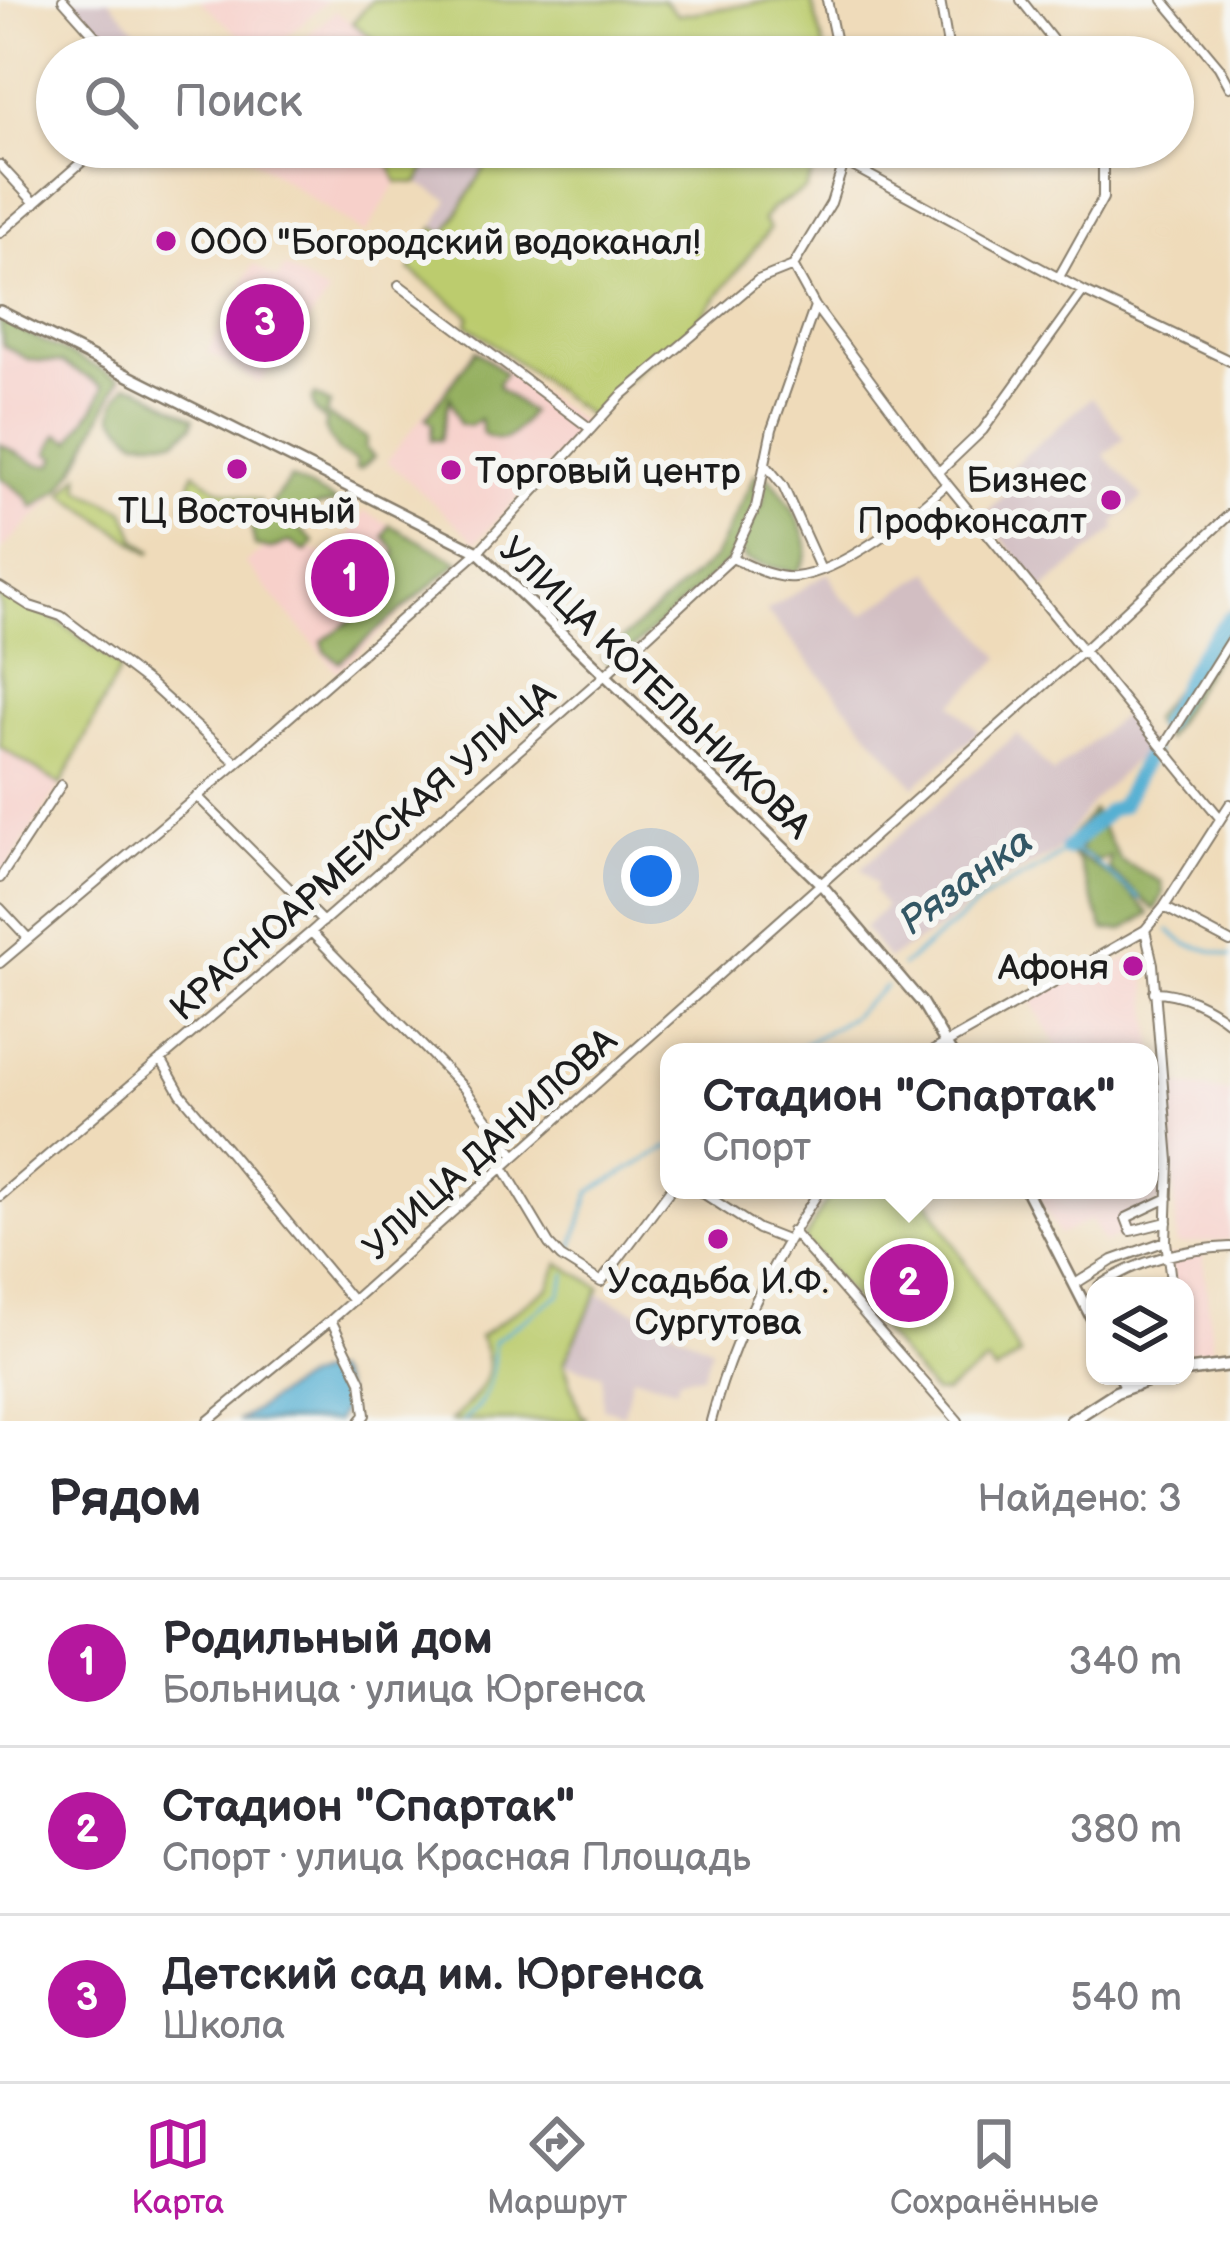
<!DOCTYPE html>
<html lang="ru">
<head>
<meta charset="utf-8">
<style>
  body { margin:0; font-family:"Balsamiq Sans",sans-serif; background:#f7f7f7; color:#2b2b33 }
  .controls { position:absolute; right:36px; bottom:36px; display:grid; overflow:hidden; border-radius:24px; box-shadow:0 3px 9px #0004 }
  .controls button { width:108px; height:108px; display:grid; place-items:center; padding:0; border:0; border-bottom:3px solid #e1e1e2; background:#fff; color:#2b2b33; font:60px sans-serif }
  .you { position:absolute; left:651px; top:876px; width:42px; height:42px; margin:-30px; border:9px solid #fff; border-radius:50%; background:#1a73e8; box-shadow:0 0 0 18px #1a73e833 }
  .badge { display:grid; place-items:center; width:78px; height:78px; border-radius:50%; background:#b5179e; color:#fff; font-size:39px; font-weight:700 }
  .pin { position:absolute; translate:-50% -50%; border:6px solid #fff; box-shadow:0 3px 12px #0006 }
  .popup { position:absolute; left:660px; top:1043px; width:498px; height:156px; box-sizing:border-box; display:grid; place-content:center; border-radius:24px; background:#fff; filter:drop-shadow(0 3px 9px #0005); font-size:39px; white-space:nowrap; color:#7c7c81 }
  .popup b { font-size:45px; color:#2b2b33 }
  .popup::after { content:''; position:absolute; left:50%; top:100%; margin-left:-24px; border:24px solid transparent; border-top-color:#fff }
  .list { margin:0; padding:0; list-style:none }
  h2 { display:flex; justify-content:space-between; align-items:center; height:156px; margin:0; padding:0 48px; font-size:51px }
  h2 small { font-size:39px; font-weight:400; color:#7c7c81 }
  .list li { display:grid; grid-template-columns:78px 1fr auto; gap:36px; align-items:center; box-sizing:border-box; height:168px; padding:0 48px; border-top:3px solid #e1e1e2 }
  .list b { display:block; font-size:45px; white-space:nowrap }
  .list p { margin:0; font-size:39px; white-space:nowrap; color:#7c7c81 }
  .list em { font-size:39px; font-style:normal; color:#7c7c81 }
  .icon { flex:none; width:66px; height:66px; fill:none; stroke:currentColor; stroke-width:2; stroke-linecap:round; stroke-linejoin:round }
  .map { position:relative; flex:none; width:1230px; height:1421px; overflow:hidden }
  .search { position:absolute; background:#fff; box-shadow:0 3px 9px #0004; left:36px; right:36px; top:36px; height:132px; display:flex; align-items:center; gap:30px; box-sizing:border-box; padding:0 42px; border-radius:66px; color:#7c7c81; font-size:45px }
  .sheet { height:660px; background:#fff }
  nav { display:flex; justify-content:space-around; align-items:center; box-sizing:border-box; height:168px; border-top:3px solid #e1e1e2; background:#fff; font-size:33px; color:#7c7c81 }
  nav a { display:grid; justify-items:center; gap:6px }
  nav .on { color:#b5179e }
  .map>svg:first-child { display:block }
  .built { fill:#f7d0ca }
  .industrial { fill:#d2bec2 }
  .green { fill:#bccc6e; stroke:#6c7445; stroke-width:3 }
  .forest { fill:#95b061; stroke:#58663e; stroke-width:3 }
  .water { fill:#56b0d3; stroke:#396678; stroke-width:3 }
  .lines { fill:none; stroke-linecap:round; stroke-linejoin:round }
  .stream { stroke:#56b0d3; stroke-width:3 }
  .river { stroke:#56b0d3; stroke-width:15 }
  .minor-casing { stroke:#867c6b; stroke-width:12 }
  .tertiary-casing { stroke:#867c6b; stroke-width:14 }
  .secondary-casing { stroke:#867c6b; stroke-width:15 }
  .minor { stroke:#fff; stroke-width:8 }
  .tertiary { stroke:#fff; stroke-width:9 }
  .secondary { stroke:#fff; stroke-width:10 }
  .poi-dot { fill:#b5179e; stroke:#f6f6f2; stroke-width:4.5 }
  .labels { text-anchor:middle; stroke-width:12; stroke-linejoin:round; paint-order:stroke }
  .poi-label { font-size:36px; fill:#1c1c1c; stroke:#f6f6f2; text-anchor:start }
  .street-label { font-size:36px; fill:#1c1c1c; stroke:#f6f6f2 }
  .water-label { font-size:39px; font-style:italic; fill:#335765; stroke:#f6f6f2 }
</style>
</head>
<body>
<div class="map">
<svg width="1230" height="1421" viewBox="0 0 1230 1421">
  <rect width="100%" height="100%" fill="#f6f6f2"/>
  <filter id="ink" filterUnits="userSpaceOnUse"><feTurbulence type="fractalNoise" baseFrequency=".00833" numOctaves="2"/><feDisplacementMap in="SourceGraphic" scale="24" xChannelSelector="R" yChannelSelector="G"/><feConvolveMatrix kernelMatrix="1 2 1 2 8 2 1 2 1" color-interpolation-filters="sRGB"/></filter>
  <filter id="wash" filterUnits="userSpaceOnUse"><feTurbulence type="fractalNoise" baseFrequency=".004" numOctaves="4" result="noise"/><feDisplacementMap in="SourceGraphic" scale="48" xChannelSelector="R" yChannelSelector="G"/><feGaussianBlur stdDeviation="2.7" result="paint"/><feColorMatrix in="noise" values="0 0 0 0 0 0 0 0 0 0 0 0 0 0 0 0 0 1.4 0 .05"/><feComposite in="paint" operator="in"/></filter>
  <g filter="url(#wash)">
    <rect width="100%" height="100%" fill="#efdbba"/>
    <!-- built -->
    <path class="built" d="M 199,0 L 328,0 L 264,57 Z
      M 335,11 L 398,57 L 283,57 Z
      M 234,147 L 377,147 L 383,150 L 397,182 L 365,234 Z
      M 253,264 L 277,279 L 285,267 L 329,295 L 259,383 L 208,352 Z
      M 0,312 L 87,363 L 125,379 L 56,496 L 0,551 Z
      M 476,347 L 586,425 L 476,542 L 387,461 Z
      M 364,511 L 459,562 L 337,672 L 245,563 L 279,538 L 336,558 Z
      M 0,747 L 61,785 L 0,878 Z
      M 1144,952 L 1163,1145 L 1165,1200 L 1126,1218 L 1131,1231 L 1103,1243 L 1091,1220 L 1059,1235 L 1035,1190 L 1149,1190 L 1149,1052 L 1053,1052 L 1058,1048 L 1031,1001 L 1057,986 Z
      M 1169,1084 L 1230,1092 L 1230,1240 L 1177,1245 Z
      M 1203,1254 L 1213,1350 L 1185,1352 L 1185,1286 L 1172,1286 L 1167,1256 Z"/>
    <!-- industrial -->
    <path class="industrial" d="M 73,0 L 109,0 L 159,55 L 124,57 Z
      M 437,147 L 497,147 L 445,233 L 434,227 L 449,200 L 418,183 Z
      M 1092,397 L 1124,438 L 1104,455 L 1143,498 L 1119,518 L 1114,524 L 1117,528 L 1043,590 L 983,515 L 1011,489 L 1001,476 Z
      M 930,571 L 1001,658 L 952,704 L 979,732 L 914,786 L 766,611 L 828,573 L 842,598 L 864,614 Z
      M 1124,714 L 1150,745 L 1092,802 L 1055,853 L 992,885 L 944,926 L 888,959 L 864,928 L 885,907 L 873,890 L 877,886 L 861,868 L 1017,734 L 1053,773 Z
      M 597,1293 L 712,1348 L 702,1375 L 679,1378 L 676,1388 L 632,1376 L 624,1414 L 603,1408 L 602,1375 L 564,1363 Z"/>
    <!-- green -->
    <path class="green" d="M 372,0 L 663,0 L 678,15 L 776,0 L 811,0 L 827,57 L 398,57 L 352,23 Z
      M 377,147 L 437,147 L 418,183 L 397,182 L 383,150 Z
      M 497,147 L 835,147 L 831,167 L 817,162 L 805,190 L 771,209 L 763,220 L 770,229 L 694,326 L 645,363 L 590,417 L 467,324 L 470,316 L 410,270 L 434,227 L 446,233 Z
      M 194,472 L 218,489 L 261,501 L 244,520 L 183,506 Z
      M 80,475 L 80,489 L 125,511 L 136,539 L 152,551 L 150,553 L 63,494 Z
      M 0,593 L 60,622 L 121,667 L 61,785 L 0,747 Z
      M 833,1190 L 922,1190 L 1020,1355 L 995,1372 L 987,1362 L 945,1392 L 934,1393 L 804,1240 Z
      M 559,1263 L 600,1287 L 564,1363 L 581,1415 L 586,1418 L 583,1421 L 450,1421 C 477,1396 502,1374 479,1337 L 549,1287 Z"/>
    <!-- forest -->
    <path class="forest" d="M 0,320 L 120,379 L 76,468 L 60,490 L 33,508 L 26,496 L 0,477 L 0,444 L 37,464 L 52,465 L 56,457 L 48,453 L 58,434 L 72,441 C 82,420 99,408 103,386 L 62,363 L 29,360 L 3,345 Z
      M 476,350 L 505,373 L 498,384 L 500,389 L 530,412 C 516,431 507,449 483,434 L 480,419 L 469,426 L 460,424 L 450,397 L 440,440 L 431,440 L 432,423 L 426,418 Z
      M 127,385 L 138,387 L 194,418 L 192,426 L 176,440 L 136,440 L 113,416 L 115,403 Z
      M 315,395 L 330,404 L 326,415 L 367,438 L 365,448 L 374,457 L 360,469 L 356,468 L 356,461 L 339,452 L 324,429 L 326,421 L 315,411 L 312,400 Z
      M 756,473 L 759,475 L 754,507 L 729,560 L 611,668 L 602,657 L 714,558 Z
      M 766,476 C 781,486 805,527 807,546 C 809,556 802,566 796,573 L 745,560 L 740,546 L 764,500 Z
      M 291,478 L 339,503 C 318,507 304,503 297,526 L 314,542 L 306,552 L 290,542 L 270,549 L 255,546 L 249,517 L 265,512 Z
      M 390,525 L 459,562 L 339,662 L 325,651 L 322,641 L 379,601 L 396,551 L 384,536 Z
      M 1230,611 L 1230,632 L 1165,739 L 1151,721 Z
      M 1093,811 L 1120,860 L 1161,882 L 1163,893 L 1155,910 L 1109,870 L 1110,856 L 1098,861 L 1079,851 L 1087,835 L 1070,845 L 1066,843 Z
      M 1068,852 C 1099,865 1128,888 1149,914 L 1123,930 L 1104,930 L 1078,861 Z"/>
    <!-- water -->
    <path class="water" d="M 333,1371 C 349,1388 347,1401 337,1421 L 237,1421 C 270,1404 293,1376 333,1371 Z"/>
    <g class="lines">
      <!-- stream -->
      <path class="stream" d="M 1169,930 L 1184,943 L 1230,956
        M 902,966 L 992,893 L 1047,864 L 1067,849 L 1088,857 L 1140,899
        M 792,1052 L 851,1017 L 886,986
        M 571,1253 L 590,1192 L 669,1147
        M 463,1421 C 491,1400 494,1374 494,1341 L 560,1294 L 566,1274"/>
      <!-- river -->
      <path class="river" d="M 1162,725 L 1199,655 L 1230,617
        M 1067,849 L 1110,810 L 1121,806 L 1149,752"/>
    </g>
  </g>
  <g filter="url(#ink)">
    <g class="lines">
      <!-- minor casing -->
      <g class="minor-casing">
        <path id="minor" d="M 63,0 L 114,57
          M 827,0 L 839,57
          M 940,0 L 950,57
          M 1021,0 L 1066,57
          M 1163,0 L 1219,67 L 1230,87
          M 1067,147 L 1104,154
          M 845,162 L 1083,291 L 1230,361
          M 0,165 L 35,203
          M 0,233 L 99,147
          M 793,266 L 815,306 L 947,484 L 1220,818
          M 793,266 L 831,203 L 849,147
          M 1059,277 L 1103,198 L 1103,147
          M 399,285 L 591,429
          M 766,465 L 783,486 L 821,570
          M 940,471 L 983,430 L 1083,291
          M 732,558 C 751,566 774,579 795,577 C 842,572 913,516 947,484
          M 0,587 L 30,606 L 61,616 L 149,683 L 237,763
          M 1164,746 L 1230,641
          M 197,796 L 323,922
          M 0,878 L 61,785
          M 1164,907 L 1230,942
          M 0,908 L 28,938
          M 1145,930 L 1153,964 L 1169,1161 L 1166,1241 L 1171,1281
          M 311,932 L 464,1088 L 515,1156
          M 0,963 L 237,763 L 478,552 L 622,395 L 758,280 L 793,266
          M 1154,992 C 1181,992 1209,1006 1230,1023
          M 931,1052 L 1145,930 L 1164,907 L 1230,804
          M 161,1059 L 181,1094 L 353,1301
          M 503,1167 L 549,1244 L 561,1257 L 601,1282 L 670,1190
          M 698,1190 L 758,1229 L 786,1240
          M 0,1196 L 311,932 L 605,675 L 732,558 L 756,507 L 772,429 L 815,306
          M 1167,1222 L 1131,1231 L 1126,1218 L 1168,1198
          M 792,1231 L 958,1421
          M 1075,1284 L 1113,1260 L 1166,1241
          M 1099,1286 C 1136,1260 1185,1249 1230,1247
          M 331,1320 L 361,1381 L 365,1415 L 360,1421
          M 208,1421 L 331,1320 L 1085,649 L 1230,514
          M 711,1421 C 732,1339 773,1260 820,1190"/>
      </g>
      <!-- tertiary casing -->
      <g class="tertiary-casing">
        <path id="tertiary" d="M 0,311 L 478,552 L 820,883 L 922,1003 L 951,1052
          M 1026,1190 L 1095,1325
          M 1120,1376 L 1126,1387"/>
      </g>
      <!-- secondary casing -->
      <g class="secondary-casing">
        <path id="secondary" d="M 1185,1371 L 1230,1365
          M 1071,1421 L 1116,1392 L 1161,1376"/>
      </g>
      <!-- minor -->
      <use href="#minor" class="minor"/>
      <!-- tertiary -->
      <use href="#tertiary" class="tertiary"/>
      <!-- secondary -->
      <use href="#secondary" class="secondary"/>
    </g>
  </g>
  <!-- markers -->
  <g class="poi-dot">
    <circle cx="166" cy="241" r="12"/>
    <circle cx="237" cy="469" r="12"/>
    <circle cx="451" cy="470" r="12"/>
    <circle cx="1111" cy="500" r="12"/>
    <circle cx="1133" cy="966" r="12"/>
    <circle cx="718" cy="1239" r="12"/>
  </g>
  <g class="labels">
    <!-- poi labels -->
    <g class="poi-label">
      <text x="190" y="254">ООО "Богородский водоканал!</text>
      <text x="475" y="483">Торговый центр</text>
      <text x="1087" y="492" text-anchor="end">Бизнес<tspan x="1087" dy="41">Профконсалт</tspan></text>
      <text x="237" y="523" text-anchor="middle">ТЦ Восточный</text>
      <text x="1109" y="979" text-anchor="end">Афоня</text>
      <text x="718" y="1293" text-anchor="middle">Усадьба И.Ф.<tspan x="718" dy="41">Сургутова</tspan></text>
    </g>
    <!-- street labels -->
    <g class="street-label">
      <text transform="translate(656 687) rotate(44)" y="13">УЛИЦА КОТЕЛЬНИКОВА</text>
      <text transform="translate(362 850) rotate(-41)" y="13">КРАСНОАРМЕЙСКАЯ УЛИЦА</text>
      <text transform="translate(489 1143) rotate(-42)" y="13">УЛИЦА ДАНИЛОВА</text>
    </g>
    <!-- water labels -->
    <g class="water-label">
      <text transform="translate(965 880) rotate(-36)" y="14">Рязанка</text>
    </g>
  </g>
</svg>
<div class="controls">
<button><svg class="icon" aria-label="layers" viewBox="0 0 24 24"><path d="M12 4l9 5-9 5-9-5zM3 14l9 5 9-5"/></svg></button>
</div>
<div class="you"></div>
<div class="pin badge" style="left:350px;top:578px">1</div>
<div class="pin badge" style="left:909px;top:1283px">2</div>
<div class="popup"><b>Стадион &quot;Спартак&quot;</b>Спорт</div>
<div class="pin badge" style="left:265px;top:323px">3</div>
<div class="search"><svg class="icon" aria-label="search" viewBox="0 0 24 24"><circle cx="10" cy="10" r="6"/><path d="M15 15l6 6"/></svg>Поиск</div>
</div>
<section class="sheet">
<h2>Рядом<small>Найдено: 3</small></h2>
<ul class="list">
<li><span class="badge">1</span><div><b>Родильный дом</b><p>Больница · улица Юргенса</p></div><em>340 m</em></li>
<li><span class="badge">2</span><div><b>Стадион &quot;Спартак&quot;</b><p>Спорт · улица Красная Площадь</p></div><em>380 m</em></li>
<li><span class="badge">3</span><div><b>Детский сад им. Юргенса</b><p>Школа</p></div><em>540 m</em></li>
</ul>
</section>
<nav>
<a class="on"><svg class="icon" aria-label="map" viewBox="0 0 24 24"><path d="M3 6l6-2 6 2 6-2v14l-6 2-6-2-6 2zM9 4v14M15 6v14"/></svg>Карта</a>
<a><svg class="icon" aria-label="directions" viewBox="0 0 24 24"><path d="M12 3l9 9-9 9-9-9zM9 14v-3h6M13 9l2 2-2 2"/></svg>Маршрут</a>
<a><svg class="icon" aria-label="saved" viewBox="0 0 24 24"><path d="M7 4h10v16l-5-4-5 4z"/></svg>Сохранённые</a>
</nav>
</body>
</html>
